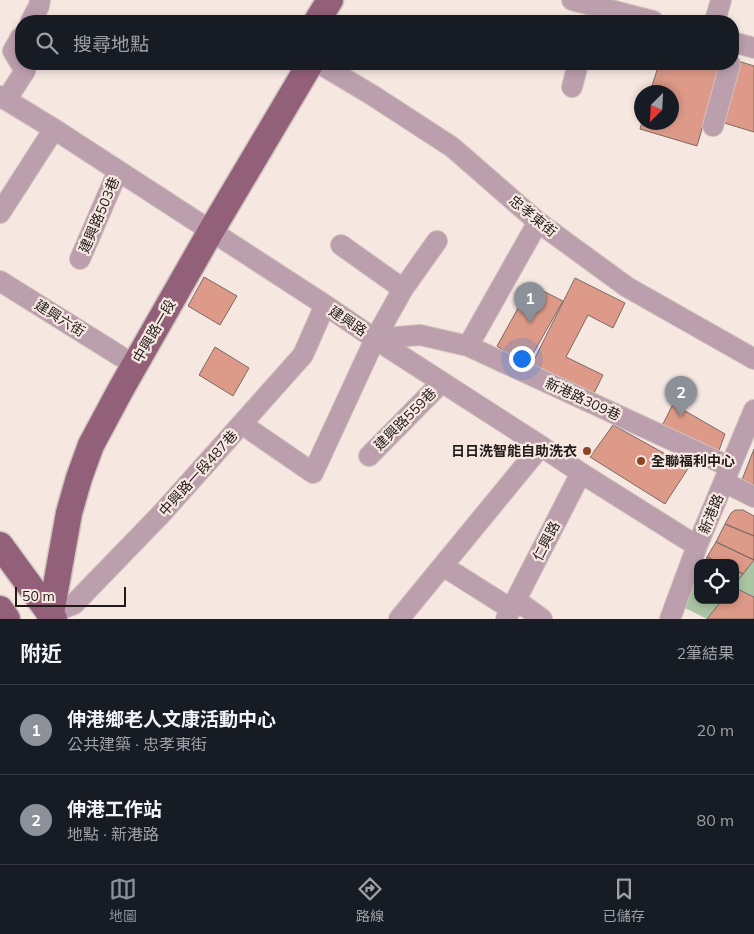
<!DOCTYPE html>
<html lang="zh-TW">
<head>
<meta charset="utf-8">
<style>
  body { margin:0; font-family:Mulish,"Noto Sans TC",sans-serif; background:#20242c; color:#f1f3f6 }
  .controls { position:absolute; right:15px; bottom:15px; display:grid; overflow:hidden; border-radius:10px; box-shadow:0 2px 8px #0003 }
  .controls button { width:45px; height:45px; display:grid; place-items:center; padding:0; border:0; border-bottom:1px solid #363941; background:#171b24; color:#f1f3f6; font:25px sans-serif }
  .compass { position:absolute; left:634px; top:85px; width:45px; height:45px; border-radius:50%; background:#171b24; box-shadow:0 2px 8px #0003; rotate:204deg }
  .scale { position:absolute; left:15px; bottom:12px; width:111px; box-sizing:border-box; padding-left:5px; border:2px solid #201b19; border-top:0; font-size:14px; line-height:18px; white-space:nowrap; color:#201b19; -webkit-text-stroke:4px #f6e7e1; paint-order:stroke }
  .you { position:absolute; left:521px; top:358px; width:18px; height:18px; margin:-12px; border:4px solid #fff; border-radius:50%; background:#1a73e8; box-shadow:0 0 0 8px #1a73e833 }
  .badge { display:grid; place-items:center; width:32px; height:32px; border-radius:50%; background:#8c9099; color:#fff; font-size:16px; font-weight:700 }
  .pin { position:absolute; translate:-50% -41px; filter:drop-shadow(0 1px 2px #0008) }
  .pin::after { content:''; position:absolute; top:26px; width:18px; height:15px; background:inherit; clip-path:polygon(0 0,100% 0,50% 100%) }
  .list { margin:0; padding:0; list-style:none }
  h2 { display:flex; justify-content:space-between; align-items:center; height:65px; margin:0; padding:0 20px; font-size:21px }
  h2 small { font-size:16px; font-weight:400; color:#9ea1a6 }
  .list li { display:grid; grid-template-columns:32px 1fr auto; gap:15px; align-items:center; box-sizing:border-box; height:90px; padding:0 20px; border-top:1px solid #363941 }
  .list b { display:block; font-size:19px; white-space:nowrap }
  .list p { margin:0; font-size:16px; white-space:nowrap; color:#9ea1a6 }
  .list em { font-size:16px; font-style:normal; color:#9ea1a6 }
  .icon { flex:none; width:28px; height:28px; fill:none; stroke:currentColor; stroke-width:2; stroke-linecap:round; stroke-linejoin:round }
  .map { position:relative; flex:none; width:754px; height:619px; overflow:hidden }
  .search { position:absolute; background:#171b24; box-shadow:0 2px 8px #0003; left:15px; right:15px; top:15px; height:55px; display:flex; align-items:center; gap:12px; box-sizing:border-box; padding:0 18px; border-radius:20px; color:#9ea1a6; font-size:19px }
  .sheet { height:245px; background:#171b24 }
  nav { display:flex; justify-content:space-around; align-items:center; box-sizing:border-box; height:70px; border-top:1px solid #363941; background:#171b24; font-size:14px; color:#9ea1a6 }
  nav a { display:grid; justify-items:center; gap:2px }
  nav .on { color:#8c9099 }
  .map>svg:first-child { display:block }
  .green { fill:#abc4a4 }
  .building { fill:#de9a88; stroke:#786b67 }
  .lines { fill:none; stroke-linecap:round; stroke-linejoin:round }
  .minor-casing { stroke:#cfc2bd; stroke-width:22 }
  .major-casing { stroke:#cfc2bd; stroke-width:29 }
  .minor { stroke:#bc9fad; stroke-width:20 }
  .major { stroke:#926079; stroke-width:26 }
  .poi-dot { fill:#8c4521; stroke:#f6e7e1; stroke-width:2 }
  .labels { text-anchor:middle; stroke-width:4.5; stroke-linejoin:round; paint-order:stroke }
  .street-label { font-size:14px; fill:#201b19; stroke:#f6e7e1 }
  .poi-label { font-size:14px; font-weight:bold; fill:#201b19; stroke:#f6e7e1; text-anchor:end }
</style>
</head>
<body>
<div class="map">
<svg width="754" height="619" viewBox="0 0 754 619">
  <rect width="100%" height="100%" fill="#f6e7e1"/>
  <!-- green -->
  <path class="green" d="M 754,560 L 754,597 L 735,588 L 735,584 Z
    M 698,577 L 698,600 L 722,600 L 707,619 L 683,607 Z"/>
  <!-- building -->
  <path class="building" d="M 738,61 L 754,66 L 754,132 L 721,122 Z
    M 659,64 L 721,64 L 697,146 L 640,129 L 642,122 L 672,122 L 672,92 L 650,92 Z
    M 204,277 L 237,296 L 220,325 L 188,306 Z
    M 575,278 L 625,303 L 613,328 L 588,315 L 566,357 L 603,375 L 590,401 L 529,370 Z
    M 531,285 L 563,301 L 530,359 L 518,353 L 515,358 L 497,346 Z
    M 215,347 L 249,368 L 233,396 L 199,375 Z
    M 673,404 L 725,434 L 717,456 L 660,430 Z
    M 613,425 L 689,467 L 665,504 L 590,457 Z
    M 754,449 L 754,491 L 740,485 Z
    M 735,510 L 743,510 L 754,516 L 754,536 L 725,524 L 731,513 Z
    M 725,524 L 754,536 L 754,560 L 716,542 Z
    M 716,542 L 754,560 L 743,574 L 735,570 L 735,563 L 719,563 L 707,557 Z
    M 707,557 L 719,563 L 705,563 Z
    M 735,570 L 743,574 L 735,584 Z
    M 735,588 L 754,597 L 754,619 L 707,619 L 722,600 L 735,600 Z"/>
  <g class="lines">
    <!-- minor casing -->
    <g class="minor-casing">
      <path id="minor" d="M 572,0 L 653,21
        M 31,21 L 39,6 L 40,0
        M 715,21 L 721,0
        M 733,42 L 754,48
        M 320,64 L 372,95 L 452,147 L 538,222 L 627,287 L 754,359
        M 572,87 L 578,64
        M 0,96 L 54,129 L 325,305 L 375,339 L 541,446 L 581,473 L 697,546
        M 6,100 L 25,71 L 13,51 L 21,37
        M 713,126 L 730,64
        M 0,213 L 54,129
        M 341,245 L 403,289
        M 80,259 L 118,171
        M 0,281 L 120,356
        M 375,339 L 420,335 L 468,346 L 730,467
        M 468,346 L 538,222
        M 252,431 L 313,473 L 375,339 L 403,289 L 437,241
        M 369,456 L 442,382
        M 724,482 L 754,497
        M 443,566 L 511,609
        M 516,600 L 542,619
        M 47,619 L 50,614 L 74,604 L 163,512 L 303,355 L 325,305
        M 399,619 L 541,446
        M 506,619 L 581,473
        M 670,619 L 697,546 L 754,410"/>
    </g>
    <!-- major casing -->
    <g class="major-casing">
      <path id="major" d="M 317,21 L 330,0
        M 0,545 L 54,619
        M 0,609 L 7,619
        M 50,619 L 69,513 L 79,478 L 91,445 L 121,389 L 211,231 L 310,64"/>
    </g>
    <!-- minor -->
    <use href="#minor" class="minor"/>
    <!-- major -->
    <use href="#major" class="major"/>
  </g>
  <!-- markers -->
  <g class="poi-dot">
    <circle cx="587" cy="451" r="5"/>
    <circle cx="641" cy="461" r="5"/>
  </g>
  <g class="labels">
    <!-- street labels -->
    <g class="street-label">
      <text transform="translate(99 215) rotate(-67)" y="5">建興路503巷</text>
      <text transform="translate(533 216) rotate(39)" y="5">忠孝東街</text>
      <text transform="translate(60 318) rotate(32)" y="5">建興六街</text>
      <text transform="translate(348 321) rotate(34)" y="5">建興路</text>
      <text transform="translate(154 331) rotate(-60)" y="5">中興路一段</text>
      <text transform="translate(583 399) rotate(25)" y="5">新港路309巷</text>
      <text transform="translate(405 419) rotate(-45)" y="5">建興路559巷</text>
      <text transform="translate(198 473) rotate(-48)" y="5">中興路一段487巷</text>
      <text transform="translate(711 514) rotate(-67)" y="5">新港路</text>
      <text transform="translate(546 541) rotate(-63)" y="5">仁興路</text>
    </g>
    <!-- poi labels -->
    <g class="poi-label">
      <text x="577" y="456">日日洗智能自助洗衣</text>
      <text x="651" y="466" text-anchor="start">全聯福利中心</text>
    </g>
  </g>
</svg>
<div class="controls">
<button><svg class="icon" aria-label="locate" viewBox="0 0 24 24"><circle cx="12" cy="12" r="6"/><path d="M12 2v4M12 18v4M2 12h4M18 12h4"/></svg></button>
</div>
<svg class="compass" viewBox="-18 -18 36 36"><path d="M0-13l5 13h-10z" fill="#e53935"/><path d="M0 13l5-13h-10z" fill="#9ea1a6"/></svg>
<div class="scale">50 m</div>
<div class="you"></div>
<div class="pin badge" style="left:530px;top:323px">1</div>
<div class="pin badge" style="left:681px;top:417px">2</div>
<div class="search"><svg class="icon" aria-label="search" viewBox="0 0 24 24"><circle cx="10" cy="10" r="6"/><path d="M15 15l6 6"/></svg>搜尋地點</div>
</div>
<section class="sheet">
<h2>附近<small>2筆結果</small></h2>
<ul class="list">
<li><span class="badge">1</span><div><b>伸港鄉老人文康活動中心</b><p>公共建築 · 忠孝東街</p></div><em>20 m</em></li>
<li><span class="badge">2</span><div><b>伸港工作站</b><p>地點 · 新港路</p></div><em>80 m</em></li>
</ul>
</section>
<nav>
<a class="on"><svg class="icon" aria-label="map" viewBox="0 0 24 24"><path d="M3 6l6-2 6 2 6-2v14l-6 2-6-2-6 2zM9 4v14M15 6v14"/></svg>地圖</a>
<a><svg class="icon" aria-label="directions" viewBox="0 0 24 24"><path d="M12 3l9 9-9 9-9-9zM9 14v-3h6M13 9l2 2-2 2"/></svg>路線</a>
<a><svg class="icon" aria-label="saved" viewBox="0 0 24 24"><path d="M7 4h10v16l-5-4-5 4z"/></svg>已儲存</a>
</nav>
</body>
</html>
